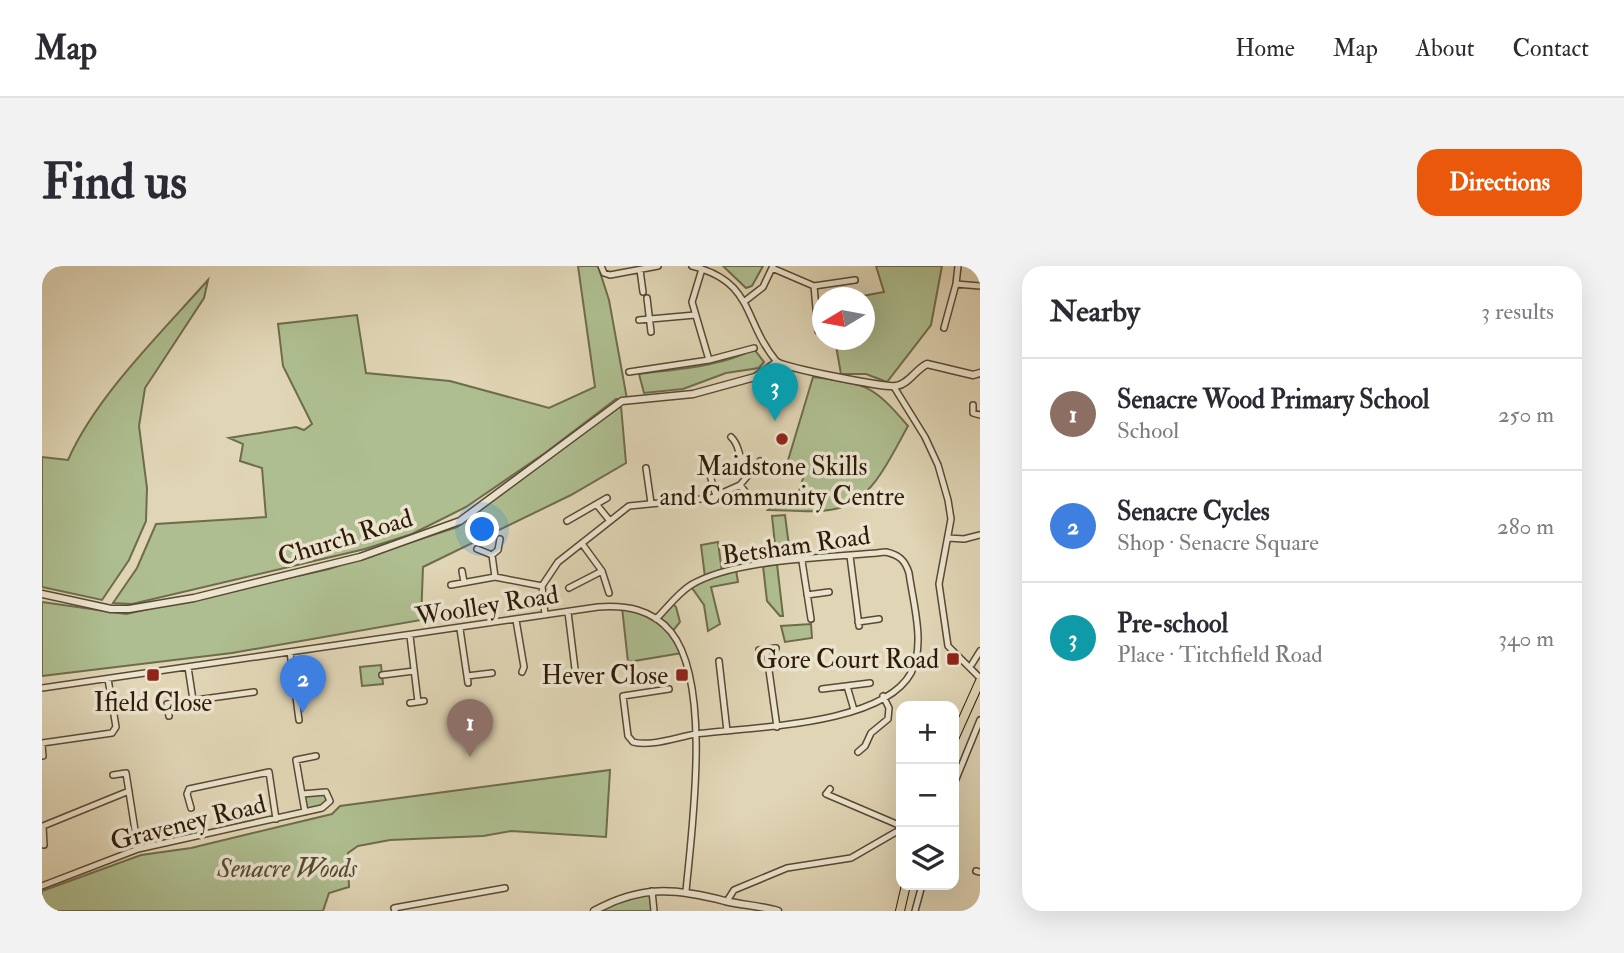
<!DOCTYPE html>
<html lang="en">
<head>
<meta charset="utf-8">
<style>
  body { margin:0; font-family:"IM FELL Double Pica",serif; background:#f2f2f3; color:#2b2b33 }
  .controls { position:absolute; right:21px; bottom:21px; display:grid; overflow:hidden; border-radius:14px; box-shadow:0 7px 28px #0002 }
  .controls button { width:63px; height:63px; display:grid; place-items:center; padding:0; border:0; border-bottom:2px solid #e1e1e2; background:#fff; color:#2b2b33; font:35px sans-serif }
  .compass { position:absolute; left:770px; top:21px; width:63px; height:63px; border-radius:50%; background:#fff; box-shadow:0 7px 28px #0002; rotate:260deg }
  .you { position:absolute; left:441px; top:264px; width:24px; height:24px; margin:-18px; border:5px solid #fff; border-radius:50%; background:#1a73e8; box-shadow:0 0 0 10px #1a73e833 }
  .badge { display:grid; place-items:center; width:46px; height:46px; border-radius:50%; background:#ea580c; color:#fff; font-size:23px; font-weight:700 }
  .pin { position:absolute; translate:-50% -58px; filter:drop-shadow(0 2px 4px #0008) }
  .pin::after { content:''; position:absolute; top:37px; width:24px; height:21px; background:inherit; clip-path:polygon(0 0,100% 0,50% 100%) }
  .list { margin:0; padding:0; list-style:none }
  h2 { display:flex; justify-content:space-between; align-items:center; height:91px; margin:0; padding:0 28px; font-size:30px }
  h2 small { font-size:23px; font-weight:400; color:#7c7c81 }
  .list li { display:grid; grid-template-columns:46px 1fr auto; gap:21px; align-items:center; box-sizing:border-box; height:112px; padding:0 28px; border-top:2px solid #e1e1e2 }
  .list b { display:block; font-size:26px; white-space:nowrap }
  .list p { margin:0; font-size:23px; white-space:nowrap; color:#7c7c81 }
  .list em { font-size:23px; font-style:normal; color:#7c7c81 }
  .icon { flex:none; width:38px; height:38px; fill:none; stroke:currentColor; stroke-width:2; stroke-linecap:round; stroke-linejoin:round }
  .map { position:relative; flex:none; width:938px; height:645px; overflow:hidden; border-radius:21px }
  header { display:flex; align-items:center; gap:42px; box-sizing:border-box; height:98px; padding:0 35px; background:#fff; border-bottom:2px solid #e1e1e2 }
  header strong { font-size:33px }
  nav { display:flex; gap:38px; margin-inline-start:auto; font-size:24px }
  .intro { display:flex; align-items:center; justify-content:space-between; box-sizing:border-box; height:168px; padding:0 42px }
  h1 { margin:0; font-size:49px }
  .button { padding:18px 32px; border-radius:21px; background:#ea580c; color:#fff; font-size:24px; font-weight:700 }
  main { display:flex; gap:42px; padding:0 42px }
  aside { flex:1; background:#fff; border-radius:21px; box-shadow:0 7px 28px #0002 }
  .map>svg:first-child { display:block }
  .green { fill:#aebe90; stroke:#6e6c4c; stroke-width:2 }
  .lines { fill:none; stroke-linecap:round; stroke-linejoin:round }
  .minor-casing { stroke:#5a4932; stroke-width:8 }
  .tertiary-casing { stroke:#5a4932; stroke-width:9 }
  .primary-casing { stroke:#2d1a07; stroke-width:10 }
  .minor { stroke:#ebe4cf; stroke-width:5 }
  .tertiary { stroke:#ebe4cf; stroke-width:6 }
  .primary { stroke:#e0d5b5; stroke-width:8 }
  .poi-dot { fill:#8f2418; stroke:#ebe4cf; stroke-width:2.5 }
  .labels { text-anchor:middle; stroke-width:7; stroke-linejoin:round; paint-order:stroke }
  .poi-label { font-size:26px; fill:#2d1a07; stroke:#ebe4cf }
  .street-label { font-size:26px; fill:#2d1a07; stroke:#ebe4cf }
  .park-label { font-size:26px; font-style:italic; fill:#544b30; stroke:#ebe4cf }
</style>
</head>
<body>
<header>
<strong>Map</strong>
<nav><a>Home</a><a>Map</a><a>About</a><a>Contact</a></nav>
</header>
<div class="intro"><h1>Find us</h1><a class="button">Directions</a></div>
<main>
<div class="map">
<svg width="938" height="645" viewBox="0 0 938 645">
  <rect width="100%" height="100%" fill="#e0d5b5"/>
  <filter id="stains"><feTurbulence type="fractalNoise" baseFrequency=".00286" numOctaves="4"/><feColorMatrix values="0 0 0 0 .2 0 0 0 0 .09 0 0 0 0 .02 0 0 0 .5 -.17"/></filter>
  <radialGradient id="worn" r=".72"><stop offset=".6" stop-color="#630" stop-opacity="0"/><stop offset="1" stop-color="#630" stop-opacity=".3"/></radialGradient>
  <!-- green -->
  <path class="green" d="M 536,0 L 556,0 L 567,34 L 585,133 L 574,133 L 503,187 L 424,241 L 370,268 L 323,283 L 90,338 L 71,337 L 95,302 L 114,258 L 224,251 L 220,202 L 198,195 L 201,178 L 187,172 L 254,161 L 262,164 L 270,158 L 241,100 L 236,58 L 315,49 L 324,107 L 408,115 L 507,142 L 553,121 Z
    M 681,0 L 721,0 L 710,20 L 704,22 Z
    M 834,0 L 900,0 L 889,59 L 845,116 L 824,108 L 799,108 L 793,74 L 822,74 L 822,32 L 815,31 L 842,26 Z
    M 166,14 L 162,32 L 103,122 L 97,160 L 105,222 L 104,255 L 87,294 L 60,334 L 0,321 L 0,191 L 26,194 C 54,130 120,66 166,14 Z
    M 712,83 L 722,96 L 717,102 L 684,107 L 641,123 L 602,127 L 597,108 C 635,103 678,101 712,83 Z
    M 771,111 C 824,117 831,119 866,160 C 850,188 831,234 797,242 C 776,248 748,244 726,244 L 737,233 L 753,238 L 763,206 L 744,201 Z
    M 579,140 L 584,197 L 529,229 L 381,301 L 379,354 L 190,387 L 0,410 L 0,336 L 84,348 L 287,303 L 415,261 Z
    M 743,249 L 749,296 L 735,298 L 741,350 L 738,350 L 725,335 L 721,300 L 735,298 L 730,250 Z
    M 676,276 L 680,306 L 694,304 L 696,316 L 669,321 L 678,358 L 666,365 L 662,339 L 648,319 L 663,311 L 659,279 Z
    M 630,337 L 634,341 L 638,356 L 629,367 L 640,387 L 586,396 L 580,341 L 614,352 Z
    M 769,358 L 770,372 L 743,376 L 739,360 Z
    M 339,399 L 341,418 L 320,420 L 318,401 Z
    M 568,504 L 564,571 L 469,565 L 441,570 L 348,574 L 316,580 L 306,587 L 307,621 L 287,627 L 281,645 L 0,645 L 0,625 L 99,589 L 149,582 L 290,548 L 298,540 Z
    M 284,526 L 286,539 L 263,546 L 260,528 Z
    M 610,625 L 612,645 L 552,645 Z"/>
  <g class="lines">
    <!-- minor casing -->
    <g class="minor-casing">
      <path id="minor" d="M 559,0 L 562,7 L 568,9 L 616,0
        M 650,0 C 713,16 700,54 735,96
        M 916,0 L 914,18 L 938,20
        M 730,2 L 772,20 L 776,65
        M 660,3 L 650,36 L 667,94
        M 598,4 L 601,26
        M 772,20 L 813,14
        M 605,32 L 609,66
        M 703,35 L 721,21 L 731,0
        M 597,54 L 653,49
        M 902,62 L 914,18
        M 587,106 L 667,94 L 712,82
        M 852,121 L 883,171 L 896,199 L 906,234 L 909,253 L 897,318 L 906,380 L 938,412
        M 931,139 L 931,147 L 938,149
        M 689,171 C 700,181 693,192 710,206
        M 660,200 L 665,199 L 674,230
        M 604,202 L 609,237
        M 698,219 L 713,238
        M 555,239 L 568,255
        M 525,255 L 565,232
        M 906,272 L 922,273 L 938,269
        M 541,279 L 560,305 L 567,327
        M 435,283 L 450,289 L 456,284 L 458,273
        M 450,289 L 453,311
        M 808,290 L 817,360
        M 760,295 L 769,353
        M 420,305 L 422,316
        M 409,319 L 453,311 L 500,320
        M 527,322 L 560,305
        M 765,329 L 787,326
        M 526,346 L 533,403
        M 503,349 L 500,320 L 516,296 L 587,240 L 669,232 L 698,219 L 718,195
        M 614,353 C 625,342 636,327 649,319 C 694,292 790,292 844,286 C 857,289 863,294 867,307 C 871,337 884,379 869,407 C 840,460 707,461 654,468 C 635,471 609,481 591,476 L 586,470 L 581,430 L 627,423
        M 474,354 L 482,401 L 480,406
        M 816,356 L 837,353
        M 418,363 L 426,417
        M 368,370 L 376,436
        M 724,383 L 735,461
        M 717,384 L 734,382
        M 248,386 L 257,454
        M 677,395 L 685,465
        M 930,398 L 938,385
        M 146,401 L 151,434
        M 340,409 L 372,405
        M 425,410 L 450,407
        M 805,420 L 812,444
        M 0,422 L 556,341 C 584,339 610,343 629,366 C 670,417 650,562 644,625
        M 780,423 L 828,417
        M 368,437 L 382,435
        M 127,450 L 125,438 L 212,426
        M 0,477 L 70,467 L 74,461 L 66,413
        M 0,479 L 1,490
        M 816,486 L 823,480 L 829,467 L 846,453 L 847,442 L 841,430
        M 71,509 L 84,507 L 96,583
        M 912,518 L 938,454
        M 788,523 L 784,528 L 859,560
        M 149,542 L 145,528 L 147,523 L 227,506 L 234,553
        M 263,546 L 254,494 L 274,490
        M 2,579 L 1,560 L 87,525
        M 934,605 L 938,606
        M 0,620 L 96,583 L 280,542 L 288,535 L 284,526 L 260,528
        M 610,625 L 612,645
        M 685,635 L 692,624 L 745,602 L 809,592 L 854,566
        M 353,645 L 352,642 L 463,622
        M 873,645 L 880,619"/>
    </g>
    <!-- tertiary casing -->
    <g class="tertiary-casing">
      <path id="tertiary" d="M 0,328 L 69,343 L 87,343 L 152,332 L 318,291 L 418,255 L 580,135 L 651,128 L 713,111 L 735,96 C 745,102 843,122 854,120 C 867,118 873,104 885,98 L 931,109 L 938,107
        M 552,645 C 599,619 633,622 683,635 C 700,639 719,640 736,645"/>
    </g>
    <!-- primary casing -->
    <g class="primary-casing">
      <path id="primary" d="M 912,473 L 938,415
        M 858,645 L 864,619"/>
    </g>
    <!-- minor -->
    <use href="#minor" class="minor"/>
    <!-- tertiary -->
    <use href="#tertiary" class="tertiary"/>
    <!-- primary -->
    <use href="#primary" class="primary"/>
  </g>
  <!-- markers -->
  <g class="poi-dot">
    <circle cx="740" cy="173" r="7"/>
    <rect x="904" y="386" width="14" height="14" rx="3.5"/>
    <rect x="104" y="402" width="14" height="14" rx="3.5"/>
    <rect x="633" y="402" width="14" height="14" rx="3.5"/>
  </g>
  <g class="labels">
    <!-- poi labels -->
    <g class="poi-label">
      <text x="740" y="209">Maidstone Skills<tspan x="740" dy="30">and Community Centre</tspan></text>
      <text x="897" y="402" text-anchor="end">Gore Court Road</text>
      <text x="626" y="418" text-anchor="end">Hever Close</text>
      <text x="111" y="445">Ifield Close</text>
    </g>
    <!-- street labels -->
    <g class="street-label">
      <text transform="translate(303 271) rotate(-17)" y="9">Church Road</text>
      <text transform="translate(754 279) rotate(-8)" y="9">Betsham Road</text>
      <text transform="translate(445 339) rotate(-9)" y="9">Woolley Road</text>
      <text transform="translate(146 556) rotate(-14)" y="9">Graveney Road</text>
    </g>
    <!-- park labels -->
    <g class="park-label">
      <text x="245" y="611">Senacre Woods</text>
    </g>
  </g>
  <rect width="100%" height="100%" filter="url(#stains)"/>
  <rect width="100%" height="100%" fill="url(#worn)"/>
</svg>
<div class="controls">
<button>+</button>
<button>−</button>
<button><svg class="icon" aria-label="layers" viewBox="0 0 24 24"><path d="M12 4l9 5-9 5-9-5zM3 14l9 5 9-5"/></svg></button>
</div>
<svg class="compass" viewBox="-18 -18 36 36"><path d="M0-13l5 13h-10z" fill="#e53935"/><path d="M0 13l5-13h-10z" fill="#7c7c81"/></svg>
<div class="you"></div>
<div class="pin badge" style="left:428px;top:491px;background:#8d6e63">1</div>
<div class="pin badge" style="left:261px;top:447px;background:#3f7fe0">2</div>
<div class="pin badge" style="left:733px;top:155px;background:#0f9aa8">3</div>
</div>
<aside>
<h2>Nearby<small>3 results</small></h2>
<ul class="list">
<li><span class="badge" style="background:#8d6e63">1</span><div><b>Senacre Wood Primary School</b><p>School</p></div><em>250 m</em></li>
<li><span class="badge" style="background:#3f7fe0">2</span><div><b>Senacre Cycles</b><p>Shop · Senacre Square</p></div><em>280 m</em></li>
<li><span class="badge" style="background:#0f9aa8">3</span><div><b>Pre-school</b><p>Place · Titchfield Road</p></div><em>340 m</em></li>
</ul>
</aside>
</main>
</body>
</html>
